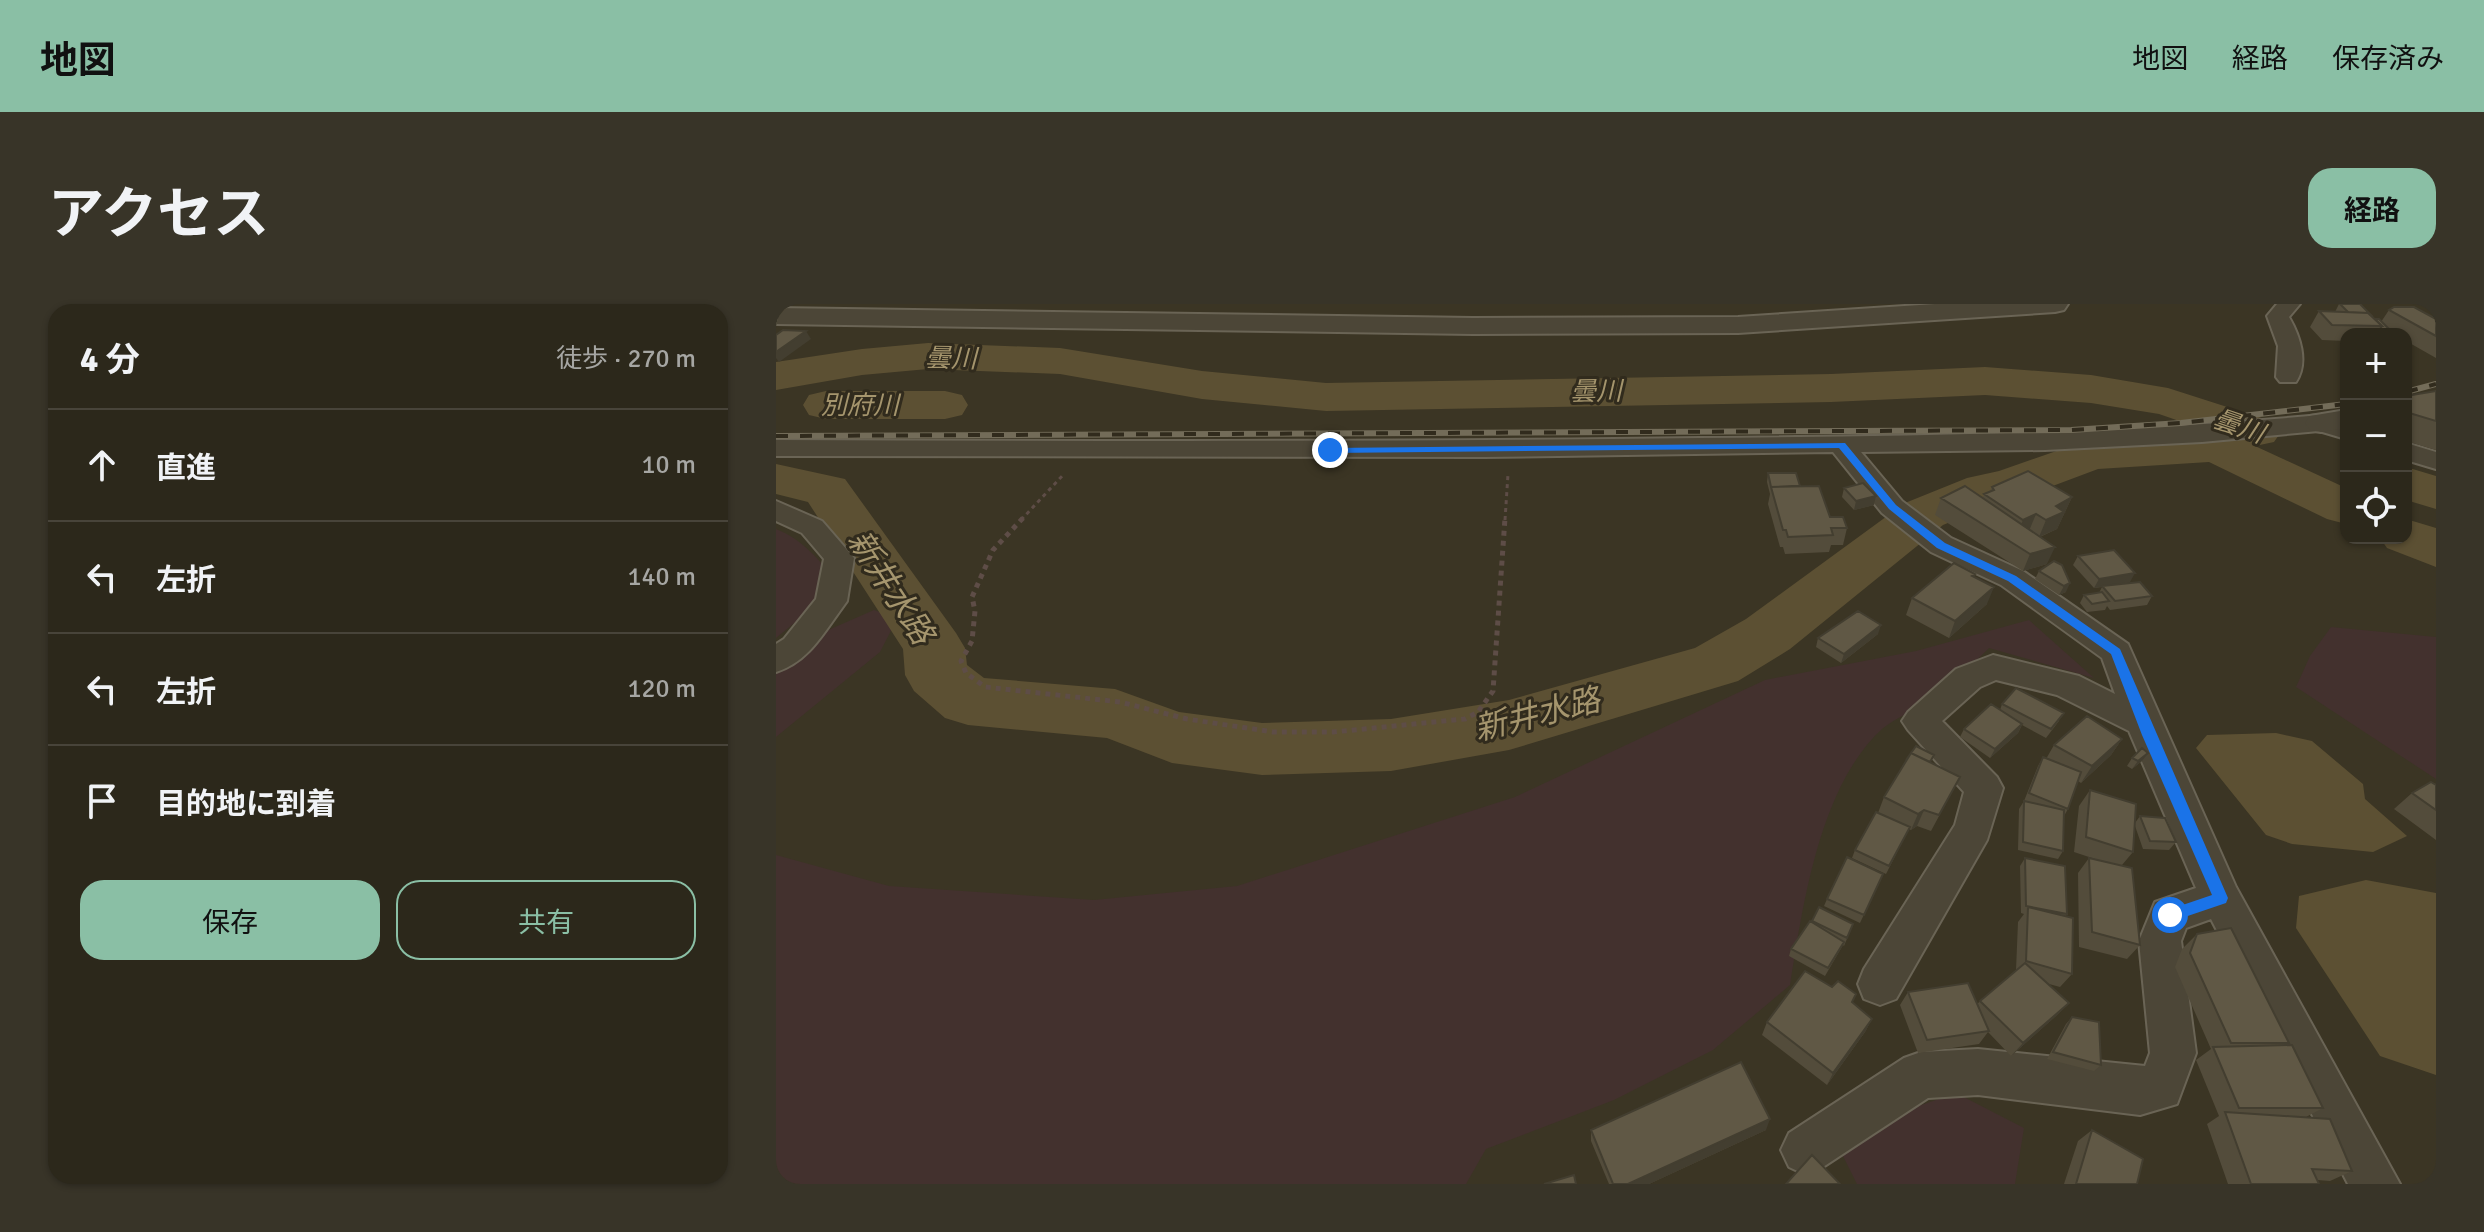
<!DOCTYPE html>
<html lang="ja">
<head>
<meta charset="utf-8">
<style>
  body { margin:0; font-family:Signika,"Noto Sans JP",sans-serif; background:#383428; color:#f1f3f6 }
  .controls { position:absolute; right:24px; top:24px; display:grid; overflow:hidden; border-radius:16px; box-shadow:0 2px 6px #0004 }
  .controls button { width:72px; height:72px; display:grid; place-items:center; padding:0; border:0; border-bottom:2px solid #48443a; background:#2c281b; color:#f1f3f6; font:40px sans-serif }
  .stop { position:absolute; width:24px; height:24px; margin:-18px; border:6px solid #1a73e8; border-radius:50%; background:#fff }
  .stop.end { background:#1a73e8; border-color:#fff; box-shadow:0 2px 8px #0008 }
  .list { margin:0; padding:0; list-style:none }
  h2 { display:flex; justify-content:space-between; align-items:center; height:104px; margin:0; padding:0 32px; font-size:34px }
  h2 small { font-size:26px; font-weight:400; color:#a6a6a3 }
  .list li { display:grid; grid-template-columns:52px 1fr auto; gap:24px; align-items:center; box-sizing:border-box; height:112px; padding:0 32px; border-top:2px solid #48443a }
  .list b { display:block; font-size:30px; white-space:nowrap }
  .list em { font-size:26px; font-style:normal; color:#a6a6a3 }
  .actions { display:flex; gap:16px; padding:24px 32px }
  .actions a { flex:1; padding:18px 0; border:2px solid #8abfa5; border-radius:24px; text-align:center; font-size:28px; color:#8abfa5 }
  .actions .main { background:#8abfa5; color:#111 }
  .icon { flex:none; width:44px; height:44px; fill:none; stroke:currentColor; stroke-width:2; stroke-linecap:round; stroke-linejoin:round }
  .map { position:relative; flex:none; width:1660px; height:880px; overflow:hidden; border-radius:24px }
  header { display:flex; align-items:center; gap:48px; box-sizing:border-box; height:112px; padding:0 40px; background:#8abfa5; color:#111 }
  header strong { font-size:38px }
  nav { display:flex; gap:44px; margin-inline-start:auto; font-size:28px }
  .intro { display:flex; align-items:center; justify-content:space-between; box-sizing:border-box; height:192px; padding:0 48px }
  h1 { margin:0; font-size:56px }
  .button { padding:20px 36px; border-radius:24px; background:#8abfa5; color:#111; font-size:28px; font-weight:700 }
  main { display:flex; gap:48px; padding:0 48px }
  aside { flex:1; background:#2c281b; border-radius:24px; box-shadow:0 2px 6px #0004 }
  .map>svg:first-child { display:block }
  .green { fill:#43312e }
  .water { fill:#5c5033 }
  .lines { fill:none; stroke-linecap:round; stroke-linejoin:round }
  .stream { stroke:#5c5033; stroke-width:8 }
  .river { fill:#5c5033; fill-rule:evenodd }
  .minor-casing { stroke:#6a6455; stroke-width:4 }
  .tertiary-casing { stroke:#6a6455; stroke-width:4 }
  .path-far1 { stroke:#5e4d47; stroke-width:3; stroke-dasharray:4 4; stroke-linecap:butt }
  .path { stroke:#5e4d47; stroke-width:5; stroke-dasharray:5 5; stroke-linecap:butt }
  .minor { fill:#4c4637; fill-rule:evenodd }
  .tertiary { fill:#4c4637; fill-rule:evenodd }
  .rail-casing { stroke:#736c59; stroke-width:6 }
  .rail { stroke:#312b1d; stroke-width:4; stroke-dasharray:12; stroke-linecap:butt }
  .wall { fill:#534c3b }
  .shaded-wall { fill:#433e30 }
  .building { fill:#605845; stroke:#433e30; stroke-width:2 }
  .route { fill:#1a73e8 }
  .labels { text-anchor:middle; stroke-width:6; stroke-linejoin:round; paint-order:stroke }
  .far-water-label { font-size:26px; font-style:italic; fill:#a5956d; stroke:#312b1d }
  .water-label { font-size:32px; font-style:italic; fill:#a5956d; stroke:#312b1d }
</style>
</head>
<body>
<header>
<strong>地図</strong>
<nav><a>地図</a><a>経路</a><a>保存済み</a></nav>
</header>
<div class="intro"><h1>アクセス</h1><a class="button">経路</a></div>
<main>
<aside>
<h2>4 分<small>徒歩 · 270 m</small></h2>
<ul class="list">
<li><svg class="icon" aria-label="ahead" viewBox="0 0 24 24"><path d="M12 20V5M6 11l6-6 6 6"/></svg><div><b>直進</b></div><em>10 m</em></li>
<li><svg class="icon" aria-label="left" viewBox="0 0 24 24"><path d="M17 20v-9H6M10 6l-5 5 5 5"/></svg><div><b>左折</b></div><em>140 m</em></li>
<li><svg class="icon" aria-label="left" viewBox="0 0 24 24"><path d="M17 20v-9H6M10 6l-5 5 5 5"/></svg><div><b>左折</b></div><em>120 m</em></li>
<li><svg class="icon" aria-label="arrive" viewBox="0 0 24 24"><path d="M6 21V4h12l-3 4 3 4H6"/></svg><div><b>目的地に到着</b></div></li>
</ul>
<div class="actions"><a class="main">保存</a><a>共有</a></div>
</aside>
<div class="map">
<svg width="1660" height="880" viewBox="0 0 1660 880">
  <rect width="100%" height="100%" fill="#3b3524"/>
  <!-- green -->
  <path class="green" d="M 0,225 C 25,235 40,252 57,273 L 39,302 L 0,334 Z
    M 98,306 L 121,315 L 104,348 L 0,433 L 0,368 L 50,327 Z
    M 1253,316 L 1318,374 L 1213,344 C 1193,364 1171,383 1148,399 C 1135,408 1118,415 1106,425 C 1043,483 1027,601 1014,681 L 937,746 L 838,796 L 710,845 L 690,880 L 0,880 L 0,551 L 113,582 L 318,596 L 461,582 L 739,493 L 989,376 L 1140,347 Z
    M 1555,323 L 1660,333 L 1660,475 L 1520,383 L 1534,352 Z
    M 1180,789 L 1248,824 L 1239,880 L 1081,880 L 1066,850 L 1108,814 Z"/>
  <!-- water -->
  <path class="water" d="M 1500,429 L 1536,437 L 1587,480 L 1589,495 L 1631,532 L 1597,548 L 1516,540 L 1490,531 L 1420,444 L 1431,431 Z
    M 1590,576 L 1660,589 L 1660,771 L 1604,752 L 1520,624 L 1523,592 Z"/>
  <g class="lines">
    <!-- stream -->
    <path class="stream" d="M 0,70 L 38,66"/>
    <!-- river -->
    <path class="river" d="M 152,39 L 284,44 L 426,67 L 550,79 L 1055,70 L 1209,63 L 1315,71 L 1392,84 L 1498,118 L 1505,128 L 1498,138 L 1479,142 L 1570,184 L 1570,220 L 1551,215 L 1433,158 L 1322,165 L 1253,191 L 1223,198 L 1167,221 L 1014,345 L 962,377 L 733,446 L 615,467 L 486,471 L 396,459 L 331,434 L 192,421 L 169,414 L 138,387 L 129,371 L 127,345 L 32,198 L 0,190 L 0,160 L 69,175 L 180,329 L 189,344 L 191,361 L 208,374 L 339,385 L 403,408 L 486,419 L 615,415 L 733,396 L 919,344 L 970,315 L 1129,199 L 1191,174 L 1223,167 L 1315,135 L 1435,128 L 1383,110 L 1315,99 L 1209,91 L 1055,98 L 550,107 L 426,95 L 284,70 L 152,65 L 86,71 L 0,86 L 0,58 L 86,45 Z
      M 50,87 L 169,87 L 186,91 L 192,101 L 186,111 L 169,115 L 50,115 L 33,111 L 27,101 L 33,91 Z
      M 1630,163 L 1660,172 L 1660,205 L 1630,196 Z
      M 1630,215 L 1660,224 L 1660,263 L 1611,244 L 1604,234 L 1630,234 Z"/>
    <!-- minor casing -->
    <g class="minor-casing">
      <path id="minor" d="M 1501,0 L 1524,0 L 1513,13 C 1524,32 1533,58 1520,78 L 1504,78 L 1500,73 L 1502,42 L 1491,12 Z
        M 1545,111 L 1570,119 L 1570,135 L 1543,127 L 1426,138 L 1269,146 L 1085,148 L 1126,197 L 1175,234 L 1247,267 L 1352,340 L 1460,583 L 1624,880 L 1572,880 L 1435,615 L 1410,624 L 1405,637 L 1420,749 L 1401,800 L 1364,811 L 1202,791 L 1152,794 L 1047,863 L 1030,871 L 1013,863 L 1005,846 L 1013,829 L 1128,754 L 1145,748 L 1202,745 L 1369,762 L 1374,749 L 1363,637 L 1379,598 L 1420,584 L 1353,427 L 1281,391 L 1220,376 L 1204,383 L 1166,417 L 1221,473 L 1227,484 L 1211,536 L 1120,695 L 1104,701 L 1088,695 L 1082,680 L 1088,665 L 1179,521 L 1188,488 L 1132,426 L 1126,417 L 1132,408 L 1180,365 L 1217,351 L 1303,372 L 1339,390 L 1326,354 L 1225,281 L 1155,248 L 1106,209 L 1057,148 L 708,153 L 0,152 L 0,136 C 308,137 616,138 924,134 C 1132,132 1338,130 1545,111 Z
        M 1630,139 L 1660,148 L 1660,165 L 1630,156 Z
        M 0,197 L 46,217 L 78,254 L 71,297 L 66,304 C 47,330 32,358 0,368 L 0,340 L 8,335 L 40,295 L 48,255 L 26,229 L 0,217 Z"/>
    </g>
    <!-- tertiary casing -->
    <g class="tertiary-casing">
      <path id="tertiary" d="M 1159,0 L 1292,0 L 1288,6 L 1279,8 L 962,29 L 697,30 L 0,20 L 0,4 L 697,14 L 962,13 Z
        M 1570,106 L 1570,124 L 1545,128 L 1534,126 L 1529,119 L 1534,112 Z"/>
    </g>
    <!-- path-far1 -->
    <path class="path-far1" d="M 245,216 L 288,170
      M 729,216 L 732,170"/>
    <!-- path -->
    <path class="path" d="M 247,214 L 217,246 L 196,293 L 199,307 L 196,337 L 185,357 L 190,369 L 209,383 L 344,398 L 411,415 L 497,428 L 557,428 L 689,415 L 702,408 L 717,387 L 729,214"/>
    <!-- minor -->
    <use href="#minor" class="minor"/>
    <!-- tertiary -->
    <use href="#tertiary" class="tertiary"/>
    <!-- rail casing -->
    <g class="rail-casing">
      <path id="rail" d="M 1630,88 L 1660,80
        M 0,132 L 1295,126 L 1405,119 L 1570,100"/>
    </g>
    <!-- rail -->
    <use href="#rail" class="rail"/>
  </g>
  <!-- wall -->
  <path class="wall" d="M 1563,0 L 1605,18 L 1613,6 L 1660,15 L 1660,54 L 1630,37 L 1630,30 L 1570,30 L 1570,37 L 1546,36 L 1534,23 L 1543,7 L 1559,8 Z
    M 1660,87 L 1660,146 L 1630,137 L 1630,92 Z
    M 992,169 L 1024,182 L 1054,213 L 1071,224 L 1067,241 L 1055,241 L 1053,248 L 1009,250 L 1007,243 L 1004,243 L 992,200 L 994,190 L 991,178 Z
    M 1216,183 L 1296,193 L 1281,225 L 1264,233 L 1271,260 L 1247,267 L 1159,211 L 1165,194 L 1207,194 L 1208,190 L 1214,187 Z
    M 1068,184 L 1100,192 L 1098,201 L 1078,206 L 1066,193 Z
    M 1302,252 L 1354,278 L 1342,280 L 1376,292 L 1371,301 L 1334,306 L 1331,302 L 1329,306 L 1311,308 L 1304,299 L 1308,291 L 1323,289 L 1326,283 L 1318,284 L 1297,261 Z
    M 1286,261 L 1290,288 L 1283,291 L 1259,275 L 1263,267 Z
    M 1199,270 L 1198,273 L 1211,300 L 1173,334 L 1130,311 L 1136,294 Z
    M 1102,330 L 1065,359 L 1040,343 L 1042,334 Z
    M 1226,400 L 1283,417 L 1270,434 L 1246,421 L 1242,429 L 1214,454 L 1184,433 L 1188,425 L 1224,406 Z
    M 1346,435 L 1335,451 L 1305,479 L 1302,477 L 1292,505 L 1288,512 L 1287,547 L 1282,555 L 1242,546 L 1243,505 L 1248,497 L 1262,462 L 1267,453 L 1270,455 L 1278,441 Z
    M 1356,454 L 1366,457 L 1356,465 L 1351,462 Z
    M 1130,456 L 1154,459 L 1184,473 L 1155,527 L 1141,522 L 1135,526 L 1133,525 L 1110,570 L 1076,554 L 1079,546 L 1102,509 L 1108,493 Z
    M 1660,481 L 1660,536 L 1618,505 L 1636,489 Z
    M 1314,486 L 1359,519 L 1364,512 L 1400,538 L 1393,546 L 1367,545 L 1359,522 L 1357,548 L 1346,561 L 1364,641 L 1351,655 L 1303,643 L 1302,569 L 1313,554 L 1319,555 L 1298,548 L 1303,502 Z
    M 1249,554 L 1291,610 L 1290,612 L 1296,670 L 1284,683 L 1273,680 L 1293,699 L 1280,712 L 1235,752 L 1212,728 L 1203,740 L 1142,749 L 1124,701 L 1132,688 L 1201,700 L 1240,666 L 1242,618 L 1248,610 L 1245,609 L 1244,562 Z
    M 1107,570 L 1084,619 L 1048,602 L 1051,595 Z
    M 1043,603 L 1077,620 L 1068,642 L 1067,641 L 1049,672 L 1013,652 L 1015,645 L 1035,618 Z
    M 1421,630 L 1513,739 L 1510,741 L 1547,804 L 1530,813 L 1576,867 L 1554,877 L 1541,876 L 1543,880 L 1452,880 L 1431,820 L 1443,812 L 1420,756 L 1435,745 L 1399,663 L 1406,645 Z
    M 1076,698 L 1096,715 L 1089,728 L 1051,781 L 986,731 L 991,718 Z
    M 1296,713 L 1325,761 L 1318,767 L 1271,755 L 1290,720 Z
    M 815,826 L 990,826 L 873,880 L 833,880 L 815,837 Z
    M 1316,826 L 1361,880 L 1288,880 L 1302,837 Z"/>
  <!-- shaded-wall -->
  <path class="shaded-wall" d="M 30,27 L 35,35 L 3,58 L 0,54 L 0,48 Z
    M 1100,192 L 1098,201 L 1078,206 L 1080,197 Z
    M 1296,193 L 1281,225 L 1263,233 L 1270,216 L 1280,202 Z
    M 1260,210 L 1253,227 L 1240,233 L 1247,216 Z
    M 1279,243 L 1271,260 L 1247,267 L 1254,250 Z
    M 1359,269 L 1354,278 L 1318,284 L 1323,275 Z
    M 1294,279 L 1290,288 L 1283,291 L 1288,282 Z
    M 1218,283 L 1211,300 L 1173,334 L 1179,317 Z
    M 1105,321 L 1102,330 L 1065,359 L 1068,350 Z
    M 1246,420 L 1242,429 L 1214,454 L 1219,445 Z
    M 1346,435 L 1335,451 L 1305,479 L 1316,462 Z
    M 1372,449 L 1366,457 L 1356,465 L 1362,457 Z
    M 1148,506 L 1141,522 L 1135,526 L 1142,510 Z
    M 1293,699 L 1280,712 L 1235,752 L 1247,739 Z
    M 1096,715 L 1089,728 L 1051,781 L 1057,769 Z
    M 994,815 L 990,826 L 873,880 L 852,880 Z"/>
  <!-- building -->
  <path class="building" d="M 1564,0 L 1584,0 L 1597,13 L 1592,9 L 1572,8 Z
    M 1618,3 L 1638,3 L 1660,15 L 1660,32 L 1613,6 Z
    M 1543,7 L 1592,9 L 1606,22 L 1556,21 Z
    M 1599,15 L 1603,15 L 1618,30 L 1604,30 L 1602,28 L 1606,22 Z
    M 7,26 L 30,27 L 0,48 L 0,31 Z
    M 1660,87 L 1660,117 L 1630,108 L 1630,92 Z
    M 1252,167 L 1296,193 L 1280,202 L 1288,208 L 1270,216 L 1260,210 L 1247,216 L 1208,190 L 1218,186 L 1216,183 Z
    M 992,169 L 1020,169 L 1024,182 L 995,183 Z
    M 1087,179 L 1100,192 L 1080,197 L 1068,184 Z
    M 1043,182 L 1054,213 L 1067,213 L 1071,224 L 1055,224 L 1057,231 L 1012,233 L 1010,226 L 1007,226 L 995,183 Z
    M 1189,182 L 1279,243 L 1254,250 L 1165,194 Z
    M 1338,246 L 1359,269 L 1323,275 L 1302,252 Z
    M 1278,257 L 1286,261 L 1294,279 L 1288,282 L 1263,267 Z
    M 1178,259 L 1199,270 L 1196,272 L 1218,283 L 1179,317 L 1136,294 Z
    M 1364,278 L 1376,292 L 1339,297 L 1326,282 Z
    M 1326,288 L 1333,297 L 1316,300 L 1308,291 Z
    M 1082,307 L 1105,321 L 1068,350 L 1042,334 Z
    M 1240,384 L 1288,409 L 1275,425 L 1226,400 Z
    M 1215,400 L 1246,420 L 1219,445 L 1188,425 Z
    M 1311,412 L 1346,435 L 1316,462 L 1278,441 Z
    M 1140,442 L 1158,451 L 1154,458 L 1135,449 L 1130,456 Z
    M 1366,444 L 1372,449 L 1362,457 L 1356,454 Z
    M 1135,449 L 1184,473 L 1163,511 L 1148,506 L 1142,510 L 1108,493 Z
    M 1267,453 L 1305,468 L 1292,505 L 1253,489 Z
    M 1655,478 L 1660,481 L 1660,506 L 1636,489 Z
    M 1314,486 L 1360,500 L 1357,548 L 1310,533 Z
    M 1248,497 L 1288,506 L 1287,547 L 1247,538 Z
    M 1100,508 L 1134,523 L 1113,562 L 1079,546 Z
    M 1364,512 L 1389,514 L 1400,538 L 1374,537 Z
    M 1071,553 L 1107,570 L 1088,611 L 1051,595 Z
    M 1249,554 L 1289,562 L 1291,610 L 1250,602 Z
    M 1313,554 L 1356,564 L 1364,641 L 1316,628 Z
    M 1043,603 L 1077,620 L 1071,634 L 1036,617 Z
    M 1252,603 L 1297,614 L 1296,670 L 1250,657 Z
    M 1034,617 L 1068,638 L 1052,664 L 1015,645 Z
    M 1455,624 L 1513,739 L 1455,739 L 1414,649 L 1421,630 Z
    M 1249,659 L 1293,699 L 1247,739 L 1204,697 Z
    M 1029,667 L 1056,683 L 1062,677 L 1080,690 L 1076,698 L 1096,715 L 1057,769 L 991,718 Z
    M 1192,679 L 1213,727 L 1151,736 L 1132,688 Z
    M 1296,713 L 1323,718 L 1325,761 L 1277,748 Z
    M 1516,741 L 1547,804 L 1463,804 L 1437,743 Z
    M 965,758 L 994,815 L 852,880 L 837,880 L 815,826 Z
    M 1449,808 L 1554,815 L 1576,867 L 1536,865 L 1543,880 L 1475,880 Z
    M 1316,826 L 1367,855 L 1361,880 L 1300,880 Z
    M 1036,851 L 1064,880 L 1010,880 Z
    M 798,871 L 800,880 L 768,880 Z"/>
  <!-- route -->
  <path class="route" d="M 1069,139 L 1120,201 L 1169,239 L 1240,272 L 1344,345 L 1452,594 L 1450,599 L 1394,618 L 1387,611 L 1389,607 L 1436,591 L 1366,431 L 1335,350 L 1232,277 L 1161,244 L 1113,205 L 1063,144 L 554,149 L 549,146 L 554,144 Z"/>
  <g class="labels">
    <!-- far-water labels -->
    <g class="far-water-label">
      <text transform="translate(175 54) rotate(1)" y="9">曇川</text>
      <text transform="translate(820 87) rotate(-1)" y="9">曇川</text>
      <text x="84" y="110">別府川</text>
      <text transform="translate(1463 122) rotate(19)" y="9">曇川</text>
    </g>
    <!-- water labels -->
    <g class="water-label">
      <text transform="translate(115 283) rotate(57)" y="11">新井水路</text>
      <text transform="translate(761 410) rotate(-14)" y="11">新井水路</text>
    </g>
  </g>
</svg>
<div class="controls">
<button>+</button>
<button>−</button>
<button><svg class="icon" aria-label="locate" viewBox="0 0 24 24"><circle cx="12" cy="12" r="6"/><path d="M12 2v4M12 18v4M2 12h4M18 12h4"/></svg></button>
</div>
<div class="stop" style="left:1394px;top:611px"></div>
<div class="stop end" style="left:554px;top:146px"></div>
</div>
</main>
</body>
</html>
